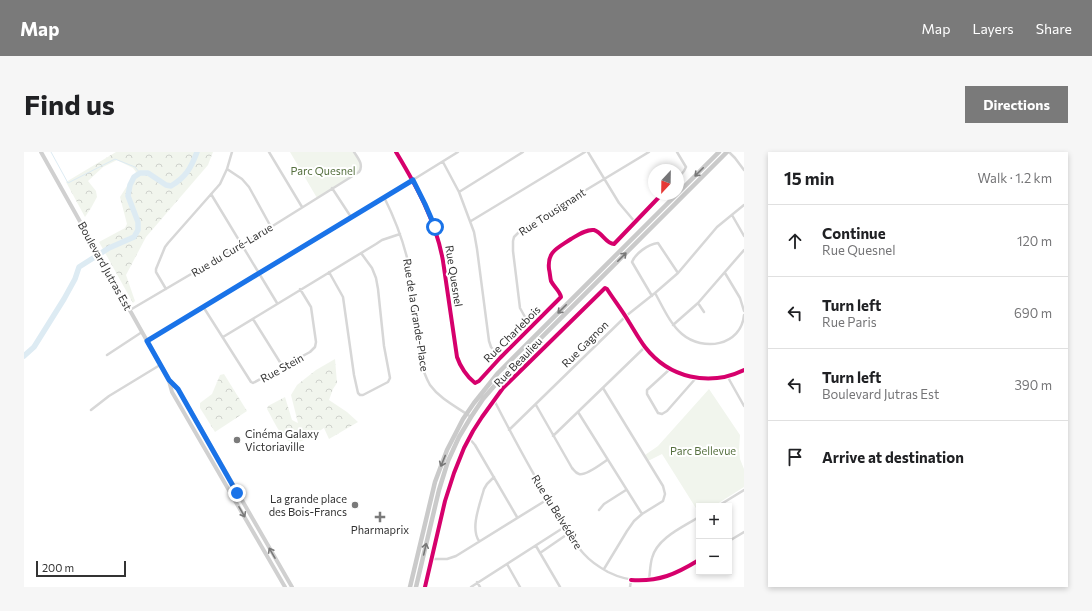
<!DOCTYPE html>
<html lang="en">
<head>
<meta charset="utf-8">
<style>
  body { margin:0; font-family:Commissioner,sans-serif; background:#f6f6f6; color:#202124 }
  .controls { position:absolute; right:12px; bottom:12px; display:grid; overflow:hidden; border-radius:0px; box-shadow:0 2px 6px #0003 }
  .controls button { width:36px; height:36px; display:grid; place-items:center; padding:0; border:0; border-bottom:1px solid #e0e0e0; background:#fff; color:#202124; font:20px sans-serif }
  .compass { position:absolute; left:624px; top:12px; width:36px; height:36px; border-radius:50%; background:#fff; box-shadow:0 2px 6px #0003; rotate:202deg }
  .scale { position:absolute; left:12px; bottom:10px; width:90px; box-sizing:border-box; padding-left:4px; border:2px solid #333; border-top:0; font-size:11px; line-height:14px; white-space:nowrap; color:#333; -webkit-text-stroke:3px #fff; paint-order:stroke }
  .stop { position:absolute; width:12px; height:12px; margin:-9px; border:3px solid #1a73e8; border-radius:50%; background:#fff }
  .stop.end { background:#1a73e8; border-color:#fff; box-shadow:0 1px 4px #0008 }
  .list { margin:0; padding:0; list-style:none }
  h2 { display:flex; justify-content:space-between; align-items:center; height:52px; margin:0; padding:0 16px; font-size:17px }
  h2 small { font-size:13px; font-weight:400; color:#757577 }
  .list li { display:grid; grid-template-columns:26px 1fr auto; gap:12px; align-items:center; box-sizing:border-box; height:72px; padding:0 16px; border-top:1px solid #e0e0e0 }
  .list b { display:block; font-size:15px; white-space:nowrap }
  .list p { margin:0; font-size:13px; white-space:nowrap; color:#757577 }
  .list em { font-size:13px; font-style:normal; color:#757577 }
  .icon { flex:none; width:22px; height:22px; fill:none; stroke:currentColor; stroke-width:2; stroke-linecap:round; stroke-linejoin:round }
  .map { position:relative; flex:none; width:720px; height:435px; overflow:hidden; border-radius:0px }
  header { display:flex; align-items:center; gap:24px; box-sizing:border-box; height:56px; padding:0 20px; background:#7a7a7a; color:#fff }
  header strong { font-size:19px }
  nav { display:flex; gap:22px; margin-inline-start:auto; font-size:14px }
  .intro { display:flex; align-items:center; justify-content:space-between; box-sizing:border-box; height:96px; padding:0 24px }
  h1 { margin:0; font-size:28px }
  .button { padding:10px 18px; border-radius:0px; background:#7a7a7a; color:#fff; font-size:14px; font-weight:700 }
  main { display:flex; gap:24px; padding:0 24px }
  aside { flex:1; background:#fff; border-radius:0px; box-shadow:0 2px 6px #0003 }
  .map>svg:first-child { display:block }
  .forest { fill:url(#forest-crowns) }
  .park { fill:#f1f5ed }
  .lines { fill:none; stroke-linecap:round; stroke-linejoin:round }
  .stream { stroke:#ddebf3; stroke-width:1 }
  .river { stroke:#ddebf3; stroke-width:5.5 }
  .street { stroke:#d7d7d7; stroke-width:2.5 }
  .secondary { stroke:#d0d0d0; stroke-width:4 }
  .primary { stroke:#cacaca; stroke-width:4.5 }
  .cycleway-casing { stroke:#fff; stroke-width:6 }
  .cycleway { stroke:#d6006c; stroke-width:4 }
  .oneway { stroke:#777 }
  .oneway2 { stroke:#7a7a7a }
  .route { stroke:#1a73e8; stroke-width:5 }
  .poi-dot { fill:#7a7a7a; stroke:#fff; stroke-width:1.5 }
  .labels { text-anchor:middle; stroke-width:4; stroke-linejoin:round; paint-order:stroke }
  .park-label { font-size:11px; fill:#56703f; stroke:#fff }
  .street-label { font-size:11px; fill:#333; stroke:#fff }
  .poi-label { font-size:11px; fill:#333; stroke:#fff; text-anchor:start }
</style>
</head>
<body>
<header>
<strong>Map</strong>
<nav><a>Map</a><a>Layers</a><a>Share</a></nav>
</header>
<div class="intro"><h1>Find us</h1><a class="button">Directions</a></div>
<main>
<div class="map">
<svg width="720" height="435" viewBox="0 0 720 435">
  <defs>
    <pattern id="forest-crowns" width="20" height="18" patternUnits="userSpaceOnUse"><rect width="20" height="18" fill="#f1f5ed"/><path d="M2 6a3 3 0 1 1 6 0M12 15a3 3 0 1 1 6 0" fill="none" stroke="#cfd2cc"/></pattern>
  </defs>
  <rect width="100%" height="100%" fill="#fff"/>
  <!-- forest -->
  <path class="forest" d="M 92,0 L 189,0 L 184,13 L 122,85 L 102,123 L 111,149 L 109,151 L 75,90 L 101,76 L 103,72 L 96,45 L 112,20 L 109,16 L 93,8 L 79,15 L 64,29 L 72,39 L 73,45 L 67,56 L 61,65 L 42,30 Z
    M 311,207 L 313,231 L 309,237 L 305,248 L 323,260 L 334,270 L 305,287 L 300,276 C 294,280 278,290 272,291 C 259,292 249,267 243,257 L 244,254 L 261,245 L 268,268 L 274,271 L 267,243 L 273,233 L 292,218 Z
    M 200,222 L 223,259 L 191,280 L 176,256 L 176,251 L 188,242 L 196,223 Z"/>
  <!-- park -->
  <path class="park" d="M 266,0 L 330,0 L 337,10 L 337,18 L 293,46 Z
    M 685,237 L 716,283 L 715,298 L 716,307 L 720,317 L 720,335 L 690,354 L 675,354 L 675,361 L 638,302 L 624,309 L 621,303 L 634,294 Z"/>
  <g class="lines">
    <!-- stream -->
    <path class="stream" d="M 27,0 L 44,31 L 91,7 L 111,15 L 116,21"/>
    <!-- river -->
    <path class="river" d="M 0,204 L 10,195 L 40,147 L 51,127 L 55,115 L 85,96 L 110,85 L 114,78 L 114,70 L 104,44 L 106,33 L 110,25 L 116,21 L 124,21 L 142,33 L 147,34 C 162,25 167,16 173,0"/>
    <!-- street -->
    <path class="street" d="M 245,0 L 278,55
      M 372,0 C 393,35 412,69 419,109 L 433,205 C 436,214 443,225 451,231 L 455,229 L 476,206 L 537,145 C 536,139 530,135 527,129 C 526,125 526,121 525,117 C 523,99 534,96 547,87 C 554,83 562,77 570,78 C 578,80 582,92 590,92 L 638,42
      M 564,0 L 595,51 L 611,70
      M 653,0 L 662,15 L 660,19 L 654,26
      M 705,0 L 711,6 L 720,18
      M 419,10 L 435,40 L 450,80 L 453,97 L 465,189 L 467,195 L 476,206
      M 203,17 L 218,27 L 225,35 L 247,75
      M 308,36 L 327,65
      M 435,40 L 499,0
      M 187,42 L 253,151
      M 360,45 C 371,67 380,91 385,114 L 397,209 C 399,218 402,226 406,233 C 416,247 433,255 447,265
      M 708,63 L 720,84
      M 447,69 L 561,0
      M 305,120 L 319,145 L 330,223 L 334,241 L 336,243 L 339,243 L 364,230 L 366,226 L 360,194 L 354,137 L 352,126 L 348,116 L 337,101
      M 701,121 L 716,146 L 720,159
      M 142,137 L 132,120 L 132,117 L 141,95 L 144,91 L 196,32 L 203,17 L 208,0
      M 631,141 C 639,155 646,172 658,182 C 679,200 717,194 720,163
      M 628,144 L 608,110 C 611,102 624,92 634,91 L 654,121
      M 674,151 L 680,160
      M 180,156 L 227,230 L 229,231 L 286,200 L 291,195 L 292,190 L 287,155 L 276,137
      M 106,158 L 247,75 L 335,20 C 340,13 334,6 330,0
      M 229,167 L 259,215
      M 649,173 L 674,151 L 720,98
      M 508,174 L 501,165 L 496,156 L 489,99 L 489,89 L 490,85 L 499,76 L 625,0
      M 199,185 L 352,92 L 358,88 L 376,82
      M 124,189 L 295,86 L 434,0
      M 83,203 L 118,180
      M 646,217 L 623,238 L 623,242 L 634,261 L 638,262 L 643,259 L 672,226
      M 704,225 L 706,229 L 720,254
      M 579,236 L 639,334 L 641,342 L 639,349 L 618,362 L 610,369 L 603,379 L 580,417
      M 470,248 C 488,283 506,318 527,351 C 537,367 548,389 560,402 C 567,410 575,415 584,420 C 606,431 632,432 654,420 C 661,417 668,412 675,408
      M 512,253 L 548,316 C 550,318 551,321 555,322 C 562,324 577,312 583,308
      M 67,258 L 85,244 L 136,213
      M 554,260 L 618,362
      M 485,278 L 602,164 L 631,141 L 654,121 L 693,75 L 720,53
      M 529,284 L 621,195
      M 445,286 L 451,293 L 493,365
      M 694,354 L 720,338
      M 575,358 L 580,352 L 602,338
      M 455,389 C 446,376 456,352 460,337 L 463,332 L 470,325
      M 705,389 L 720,380
      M 512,394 L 536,435
      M 516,401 L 545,381
      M 408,407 L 423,407 L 432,404 L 524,347
      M 483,412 L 496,435
      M 625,428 C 626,421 626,413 628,406 C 633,386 659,375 675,365
      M 453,430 L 456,435
      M 401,435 L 421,349 L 430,321 L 440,296 L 449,279 L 458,265 L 479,236 L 581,136 L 583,137 C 590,148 598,158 605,170 C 610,178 615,187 621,195 C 645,226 685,235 720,218
      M 447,435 L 542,374
      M 606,435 L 607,428"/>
    <!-- secondary -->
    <path class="secondary" d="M 17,0 L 145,228 L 154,237 L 268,435
      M 145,229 L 148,240 L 261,435"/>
    <!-- primary -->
    <path class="primary" d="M 654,41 L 695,0
      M 386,435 L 411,330 L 423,298 L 439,267 L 450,251 L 474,221 L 653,42
      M 392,435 L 415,338 L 424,309 L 435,285 L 447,265 L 459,247 L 478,225 L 703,0"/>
    <!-- cycleway casing -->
    <g class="cycleway-casing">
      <path id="cycleway" d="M 372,0 C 393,35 412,69 419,109 L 433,205 C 436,214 443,225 451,231 L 455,229 L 476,206 L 537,145 C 536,139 530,135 527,129 C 526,125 526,121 525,117 C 523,99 534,96 547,87 C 554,83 562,77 570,78 C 578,80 582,92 590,92 L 638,42
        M 607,428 C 635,430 652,422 675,408
        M 401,435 L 421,349 L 430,321 L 440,296 L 449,279 L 458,265 L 479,236 L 581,136 L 583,137 C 590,148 598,158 605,170 C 610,178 615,187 621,195 C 645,226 685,235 720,218"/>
    </g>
    <!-- cycleway -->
    <use href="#cycleway" class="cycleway"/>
  </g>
  <!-- one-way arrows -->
  <defs><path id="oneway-shaft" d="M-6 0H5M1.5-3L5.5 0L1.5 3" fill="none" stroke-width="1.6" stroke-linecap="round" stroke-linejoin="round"/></defs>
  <g class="oneway">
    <use href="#oneway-shaft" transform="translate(675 20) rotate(135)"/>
    <use href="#oneway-shaft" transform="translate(598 105) rotate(-45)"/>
    <use href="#oneway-shaft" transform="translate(538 157) rotate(135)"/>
    <use href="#oneway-shaft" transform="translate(419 309) rotate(112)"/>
    <use href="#oneway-shaft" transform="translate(401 397) rotate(-77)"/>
  </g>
  <g class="oneway2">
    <use href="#oneway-shaft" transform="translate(218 360) rotate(60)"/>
    <use href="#oneway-shaft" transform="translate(248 401) rotate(-120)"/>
  </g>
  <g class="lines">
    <!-- route -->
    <path class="route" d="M 213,341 L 154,237 L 145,228 L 123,189 L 389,28 L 401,52 L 411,75"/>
  </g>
  <!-- markers -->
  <g class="poi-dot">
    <circle cx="213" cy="288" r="4"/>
    <circle cx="331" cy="353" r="4"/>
    <path d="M354 359h4v4h4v4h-4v4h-4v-4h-4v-4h4z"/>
  </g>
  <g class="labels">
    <!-- park labels -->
    <g class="park-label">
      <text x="299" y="23">Parc Quesnel</text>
      <text x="679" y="303">Parc Bellevue</text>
    </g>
    <!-- street labels -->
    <g class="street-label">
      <text transform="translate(528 60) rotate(-33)" y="4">Rue Tousignant</text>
      <text transform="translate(208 98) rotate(-31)" y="4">Rue du Curé-Larue</text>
      <text transform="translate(81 114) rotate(61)" y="4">Boulevard Jutras Est</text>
      <text transform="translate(430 124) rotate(81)" y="4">Rue Quesnel</text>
      <text transform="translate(392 163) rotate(81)" y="4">Rue de la Grande-Place</text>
      <text transform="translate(488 182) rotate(-45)" y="4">Rue Charlebois</text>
      <text transform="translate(561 192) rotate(-45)" y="4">Rue Gagnon</text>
      <text transform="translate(494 210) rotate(-46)" y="4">Rue Beaulieu</text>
      <text transform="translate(258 216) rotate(-29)" y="4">Rue Stein</text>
      <text transform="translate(533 360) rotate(58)" y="4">Rue du Belvédère</text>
    </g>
    <!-- poi labels -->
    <g class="poi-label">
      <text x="221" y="286">Cinéma Galaxy<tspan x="221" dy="13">Victoriaville</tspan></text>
      <text x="323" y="351" text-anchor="end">La grande place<tspan x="323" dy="13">des Bois-Francs</tspan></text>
      <text x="356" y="382" text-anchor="middle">Pharmaprix</text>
    </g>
  </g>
</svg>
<div class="controls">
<button>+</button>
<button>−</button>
</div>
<svg class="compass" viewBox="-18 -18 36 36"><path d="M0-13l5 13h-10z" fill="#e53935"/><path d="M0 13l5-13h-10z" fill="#757577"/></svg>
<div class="scale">200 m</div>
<div class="stop" style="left:411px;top:75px"></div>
<div class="stop end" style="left:213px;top:341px"></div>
</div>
<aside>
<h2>15 min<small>Walk · 1.2 km</small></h2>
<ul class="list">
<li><svg class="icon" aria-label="ahead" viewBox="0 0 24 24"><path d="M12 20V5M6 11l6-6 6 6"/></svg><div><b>Continue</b><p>Rue Quesnel</p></div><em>120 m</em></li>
<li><svg class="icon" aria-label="left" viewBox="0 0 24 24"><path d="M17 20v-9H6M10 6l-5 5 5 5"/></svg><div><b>Turn left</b><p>Rue Paris</p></div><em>690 m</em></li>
<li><svg class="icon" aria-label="left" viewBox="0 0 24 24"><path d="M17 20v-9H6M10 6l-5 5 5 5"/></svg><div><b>Turn left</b><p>Boulevard Jutras Est</p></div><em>390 m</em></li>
<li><svg class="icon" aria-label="arrive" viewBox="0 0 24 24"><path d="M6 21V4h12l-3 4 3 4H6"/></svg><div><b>Arrive at destination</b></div></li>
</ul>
</aside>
</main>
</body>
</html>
